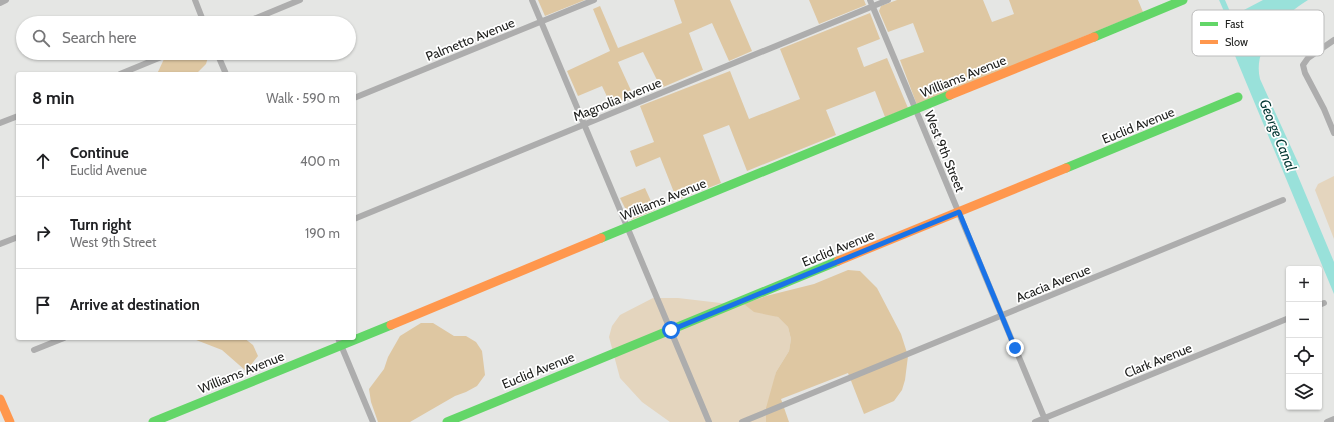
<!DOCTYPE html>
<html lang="en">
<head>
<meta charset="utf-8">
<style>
  body { margin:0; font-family:Cabin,sans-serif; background:#f2f2f2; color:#202124 }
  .controls { position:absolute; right:12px; bottom:12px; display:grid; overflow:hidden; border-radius:4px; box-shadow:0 1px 3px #0004 }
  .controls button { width:36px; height:36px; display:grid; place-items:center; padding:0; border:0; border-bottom:1px solid #e0e0e0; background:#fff; color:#202124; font:20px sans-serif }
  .stop { position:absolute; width:12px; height:12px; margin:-9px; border:3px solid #1a73e8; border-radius:50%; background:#fff }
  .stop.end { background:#1a73e8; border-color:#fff; box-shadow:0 1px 4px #0008 }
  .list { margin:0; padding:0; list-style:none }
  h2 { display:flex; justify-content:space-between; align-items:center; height:52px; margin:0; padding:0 16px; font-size:17px }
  h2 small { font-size:13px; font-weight:400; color:#757577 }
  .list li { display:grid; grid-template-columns:26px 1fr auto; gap:12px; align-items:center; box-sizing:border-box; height:72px; padding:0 16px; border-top:1px solid #e0e0e0 }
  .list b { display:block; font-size:15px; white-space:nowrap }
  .list p { margin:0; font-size:13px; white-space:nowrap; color:#757577 }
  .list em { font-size:13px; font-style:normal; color:#757577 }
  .icon { flex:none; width:22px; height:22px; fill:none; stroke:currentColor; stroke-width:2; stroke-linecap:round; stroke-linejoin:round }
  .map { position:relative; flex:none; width:1334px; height:422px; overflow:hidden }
  .search { position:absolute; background:#fff; box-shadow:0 1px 3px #0004; left:16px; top:16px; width:340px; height:44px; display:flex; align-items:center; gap:10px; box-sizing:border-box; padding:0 14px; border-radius:22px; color:#757577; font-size:15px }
  .panel { position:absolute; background:#fff; box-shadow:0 1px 3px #0004; left:16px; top:72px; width:340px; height:268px; border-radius:4px }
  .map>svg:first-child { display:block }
  .green { fill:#e4d5be }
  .forest { fill:#dec7a2 }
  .water { fill:#99e1da }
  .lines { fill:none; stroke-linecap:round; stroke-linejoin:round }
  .canal { stroke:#99e1da; stroke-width:5.5 }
  .street { stroke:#adadad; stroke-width:6 }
  .fast { stroke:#63d668; stroke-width:9 }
  .slow { stroke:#ff974d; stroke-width:9 }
  .route { stroke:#1a73e8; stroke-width:5 }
  .labels { text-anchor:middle; stroke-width:3.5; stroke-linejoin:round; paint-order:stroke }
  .street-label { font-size:13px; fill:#20211f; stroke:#fff }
  .water-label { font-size:14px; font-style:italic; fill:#033733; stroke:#fff }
  .key { fill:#fff; stroke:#bcbcbc; stroke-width:1 }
  .key-label { font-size:11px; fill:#20211f }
</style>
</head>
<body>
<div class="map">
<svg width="1334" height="422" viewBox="0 0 1334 422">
  <rect width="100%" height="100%" fill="#e5e6e4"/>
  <!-- green -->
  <path class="green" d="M 1334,176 L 1334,239 L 1315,190 L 1318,184 Z
    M 653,298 L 678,298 L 729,304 L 742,303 L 778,317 L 788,327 L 791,339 L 789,351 L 776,372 L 766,422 L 670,422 L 642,402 L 620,378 L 609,337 L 612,326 L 620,315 Z"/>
  <!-- forest -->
  <path class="forest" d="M 538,0 L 585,0 L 545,16 Z
    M 674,0 L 730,0 L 752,51 L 729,61 L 712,23 L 689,33 L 703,70 L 661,88 L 643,52 L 618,62 L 634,97 L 612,107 L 602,86 L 578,96 L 567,71 L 610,51 L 593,9 L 600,6 L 618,48 L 682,23 Z
    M 809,0 L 864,0 L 866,5 L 819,24 Z
    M 897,0 L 983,0 L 992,22 L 1014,14 L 1009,0 L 1138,0 L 1143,12 L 917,105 L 900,60 L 924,52 L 913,23 L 888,32 L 879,11 L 881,6 Z
    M 870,13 L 880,39 L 857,48 L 864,67 L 887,58 L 908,108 L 885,117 L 875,91 L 826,110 L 836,135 L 747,171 L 729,125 L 703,135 L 721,183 L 677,200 L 660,157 L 636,167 L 630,151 L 654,142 L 640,106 L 730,71 L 749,119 L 800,99 L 780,49 Z
    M 180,53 L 209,54 L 206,64 L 196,74 L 157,74 L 164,59 Z
    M 645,188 L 655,210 L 631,220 L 620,198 Z
    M 848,270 L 860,271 L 877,288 L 901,334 L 908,356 L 905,380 L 902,390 L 894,401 L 864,414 L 848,373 L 781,399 L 789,422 L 766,422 L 766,408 L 776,372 L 789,351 L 791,339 L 788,327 L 778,317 L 754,312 L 744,304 L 766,296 L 814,284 Z
    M 421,323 L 433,323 L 454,336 L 466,336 L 476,342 L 482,351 L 485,375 L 477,386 L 466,392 L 455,396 L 410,422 L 378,422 L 371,402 L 369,389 L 384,369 L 388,357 L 400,336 Z
    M 191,338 L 244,338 L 253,345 L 258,356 L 246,371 L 222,350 Z"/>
  <!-- water -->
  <path class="water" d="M 1263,0 L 1308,0 C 1283,15 1252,47 1260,79 L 1300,167 L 1295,169 L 1334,262 L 1334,294 L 1221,22 Z"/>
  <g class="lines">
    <!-- canal -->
    <path class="canal" d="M 1222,0 L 1232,23"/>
    <!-- street -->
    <path class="street" d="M 195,0 L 204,23
      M 532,0 L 709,422
      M 870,0 L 1046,422
      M 0,3 L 6,0
      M 244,23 L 300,0
      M 1334,40 L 1308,58 L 1303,65 L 1305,73 L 1324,109 L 1334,133
      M 217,53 L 226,74
      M 120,74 L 171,53
      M 354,98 L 594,0
      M 0,123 L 18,116
      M 354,219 L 888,0
      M 0,244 L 18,237
      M 1319,305 L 1324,303
      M 338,338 L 373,422
      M 34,350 L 64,338
      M 742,422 L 1283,200
      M 1035,422 L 1289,318
      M 1327,422 L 1334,419"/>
    <!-- fast -->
    <path class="fast" d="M 1094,37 L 1183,0
      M 1066,168 L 1238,97
      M 601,238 L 950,95
      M 153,422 L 391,325
      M 447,422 L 838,261"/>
    <!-- slow -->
    <path class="slow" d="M 950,95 L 1094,37
      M 838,261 L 1066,168
      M 391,325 L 601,238
      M 0,399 L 10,422"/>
  </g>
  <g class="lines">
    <!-- route -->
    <path class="route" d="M 671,330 L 959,212 L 1015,348"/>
  </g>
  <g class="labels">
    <!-- street labels -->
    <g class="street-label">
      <text transform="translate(470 39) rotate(-22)" y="5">Palmetto Avenue</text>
      <text transform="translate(963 76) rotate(-22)" y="5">Williams Avenue</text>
      <text transform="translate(617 99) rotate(-22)" y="5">Magnolia Avenue</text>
      <text transform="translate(1138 125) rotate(-22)" y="5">Euclid Avenue</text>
      <text transform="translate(945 151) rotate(68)" y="5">West 9th Street</text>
      <text transform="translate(663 199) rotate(-22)" y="5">Williams Avenue</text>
      <text transform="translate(838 248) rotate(-22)" y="5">Euclid Avenue</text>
      <text transform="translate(1053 283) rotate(-22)" y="5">Acacia Avenue</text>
      <text transform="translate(1158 360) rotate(-22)" y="5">Clark Avenue</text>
      <text transform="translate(538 370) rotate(-22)" y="5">Euclid Avenue</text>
      <text transform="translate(241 372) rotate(-22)" y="5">Williams Avenue</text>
    </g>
    <!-- water labels -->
    <g class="water-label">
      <text transform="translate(1278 135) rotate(68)" y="5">George Canal</text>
    </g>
  </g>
  <!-- legend -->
  <rect x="1192" y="10" width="132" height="46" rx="6" class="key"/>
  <rect x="1200" y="22" width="18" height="4" fill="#63d668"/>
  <rect x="1200" y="40" width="18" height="4" fill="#ff974d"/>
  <g class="key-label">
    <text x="1225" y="28">Fast</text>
    <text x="1225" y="46">Slow</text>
  </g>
</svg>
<div class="controls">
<button>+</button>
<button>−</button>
<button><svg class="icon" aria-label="locate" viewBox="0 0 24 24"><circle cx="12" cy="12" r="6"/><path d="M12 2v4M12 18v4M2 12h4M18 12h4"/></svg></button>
<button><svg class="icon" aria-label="layers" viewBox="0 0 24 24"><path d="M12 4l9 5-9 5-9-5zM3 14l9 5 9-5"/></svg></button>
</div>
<div class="stop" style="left:671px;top:330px"></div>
<div class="stop end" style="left:1015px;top:348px"></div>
<div class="search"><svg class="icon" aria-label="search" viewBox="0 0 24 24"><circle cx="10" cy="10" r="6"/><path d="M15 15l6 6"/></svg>Search here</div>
<section class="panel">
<h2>8 min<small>Walk · 590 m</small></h2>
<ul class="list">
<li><svg class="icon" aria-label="ahead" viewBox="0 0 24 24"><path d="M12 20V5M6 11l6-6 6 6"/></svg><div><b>Continue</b><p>Euclid Avenue</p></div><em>400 m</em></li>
<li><svg class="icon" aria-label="right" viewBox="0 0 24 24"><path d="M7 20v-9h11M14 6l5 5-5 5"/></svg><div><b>Turn right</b><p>West 9th Street</p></div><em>190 m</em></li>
<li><svg class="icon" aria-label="arrive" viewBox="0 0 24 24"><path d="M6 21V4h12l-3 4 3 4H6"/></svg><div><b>Arrive at destination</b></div></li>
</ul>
</section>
</div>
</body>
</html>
